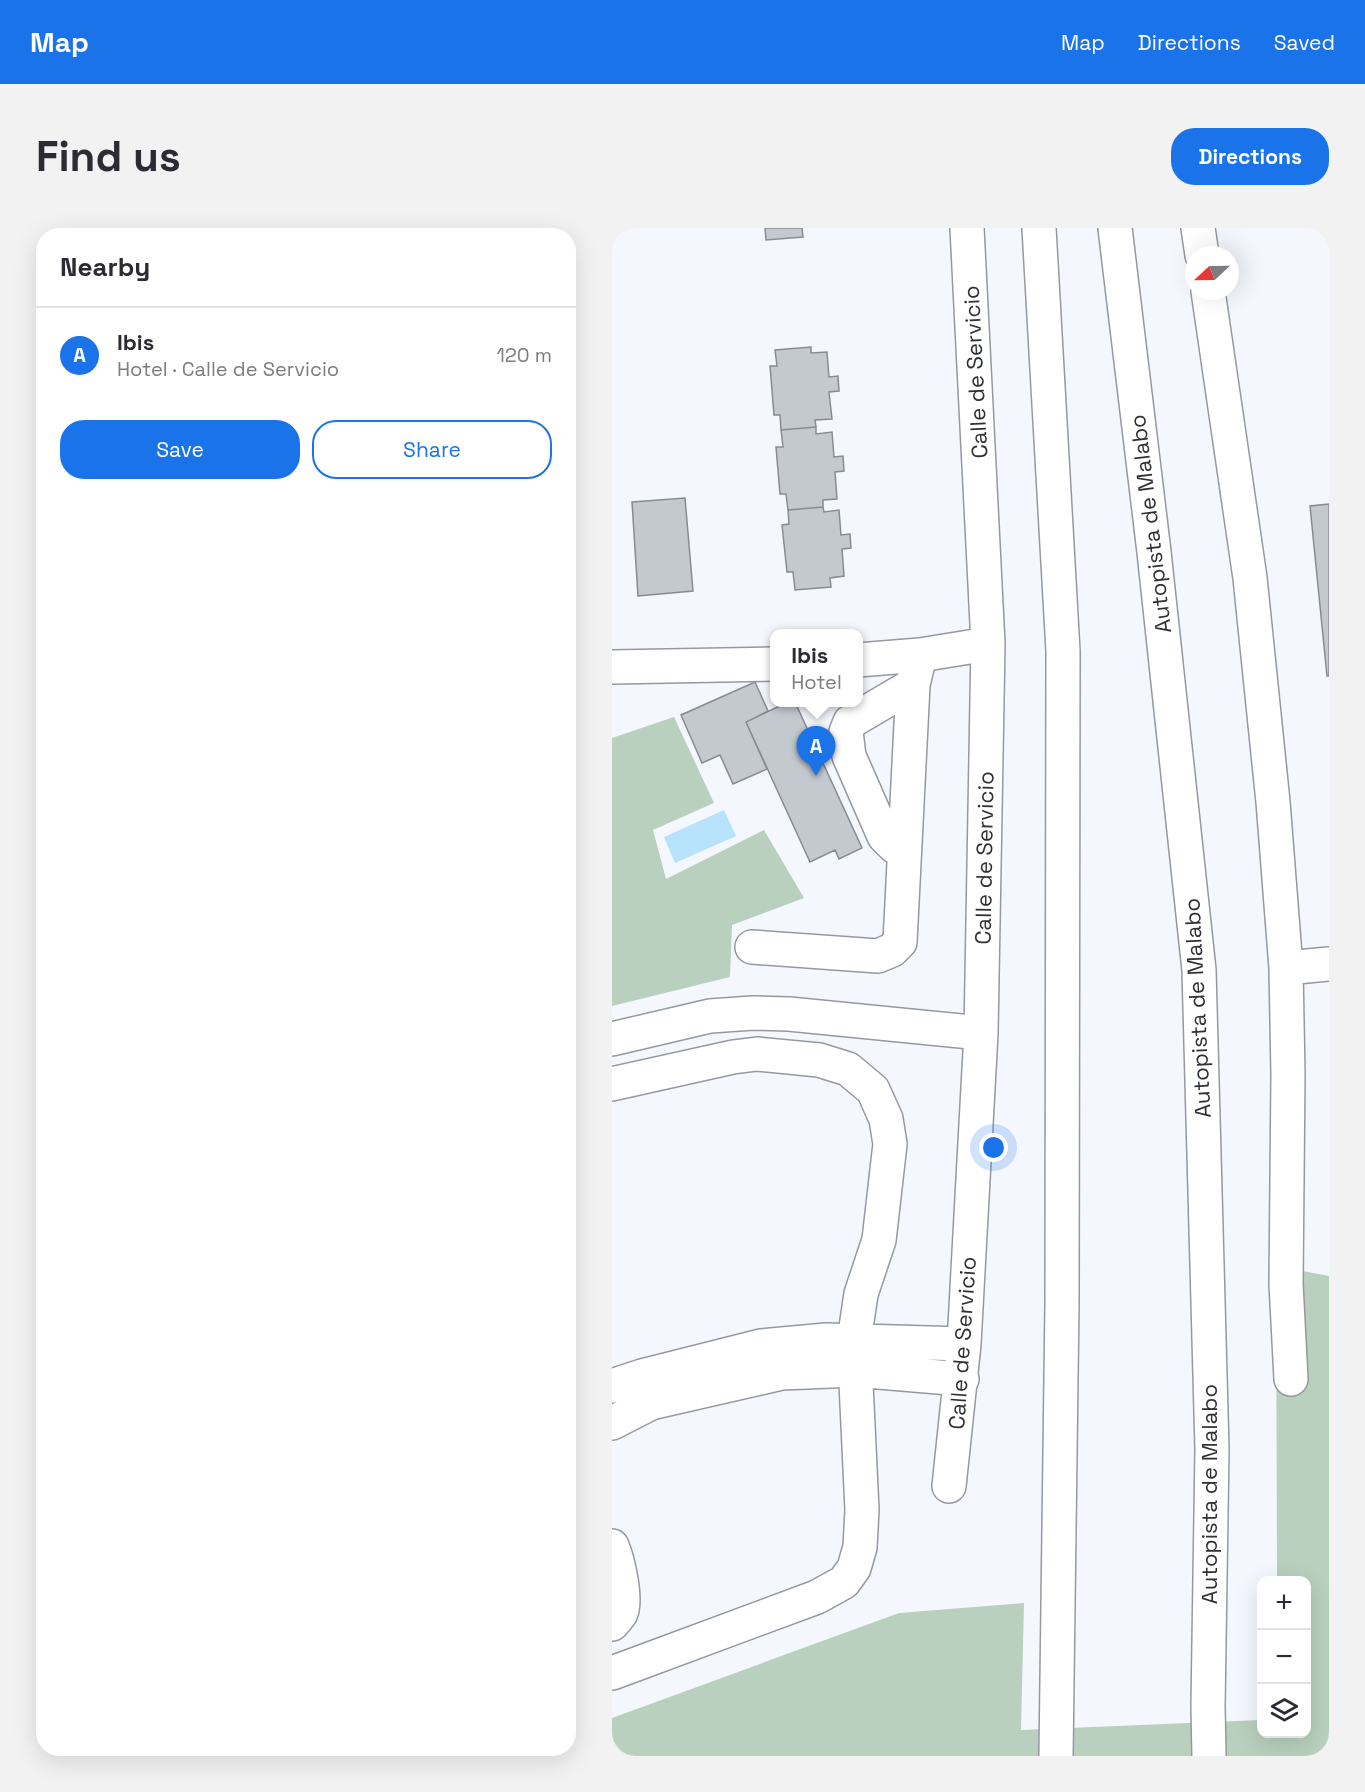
<!DOCTYPE html>
<html lang="en">
<head>
<meta charset="utf-8">
<style>
  body { margin:0; font-family:"Space Grotesk",sans-serif; background:#f2f2f3; color:#2b2b33 }
  .controls { position:absolute; right:18px; bottom:18px; display:grid; overflow:hidden; border-radius:12px; box-shadow:0 6px 24px #0002 }
  .controls button { width:54px; height:54px; display:grid; place-items:center; padding:0; border:0; border-bottom:2px solid #e1e1e2; background:#fff; color:#2b2b33; font:30px sans-serif }
  .compass { position:absolute; left:573px; top:18px; width:54px; height:54px; border-radius:50%; background:#fff; box-shadow:0 6px 24px #0002; rotate:248deg }
  .you { position:absolute; left:382px; top:920px; width:21px; height:21px; margin:-15px; border:4px solid #fff; border-radius:50%; background:#1a73e8; box-shadow:0 0 0 9px #1a73e833 }
  .badge { display:grid; place-items:center; width:39px; height:39px; border-radius:50%; background:#1a73e8; color:#fff; font-size:20px; font-weight:700 }
  .pin { position:absolute; translate:-50% -50px; filter:drop-shadow(0 2px 3px #0008) }
  .pin::after { content:''; position:absolute; top:32px; width:21px; height:18px; background:inherit; clip-path:polygon(0 0,100% 0,50% 100%) }
  .popup { position:absolute; left:158px; top:401px; width:93px; height:78px; box-sizing:border-box; display:grid; place-content:center; border-radius:12px; background:#fff; filter:drop-shadow(0 2px 4px #0005); font-size:20px; white-space:nowrap; color:#7c7c81 }
  .popup b { font-size:22px; color:#2b2b33 }
  .popup::after { content:''; position:absolute; left:50%; top:100%; margin-left:-12px; border:12px solid transparent; border-top-color:#fff }
  .list { margin:0; padding:0; list-style:none }
  h2 { display:flex; justify-content:space-between; align-items:center; height:78px; margin:0; padding:0 24px; font-size:26px }
  h2 small { font-size:20px; font-weight:400; color:#7c7c81 }
  .list li { display:grid; grid-template-columns:39px 1fr auto; gap:18px; align-items:center; box-sizing:border-box; height:96px; padding:0 24px; border-top:2px solid #e1e1e2 }
  .list b { display:block; font-size:22px; white-space:nowrap }
  .list p { margin:0; font-size:20px; white-space:nowrap; color:#7c7c81 }
  .list em { font-size:20px; font-style:normal; color:#7c7c81 }
  .actions { display:flex; gap:12px; padding:18px 24px }
  .actions a { flex:1; padding:14px 0; border:2px solid #1a73e8; border-radius:24px; text-align:center; font-size:21px; color:#1a73e8 }
  .actions .main { background:#1a73e8; color:#fff }
  .icon { flex:none; width:33px; height:33px; fill:none; stroke:currentColor; stroke-width:2; stroke-linecap:round; stroke-linejoin:round }
  .map { position:relative; flex:none; width:717px; height:1528px; overflow:hidden; border-radius:24px }
  header { display:flex; align-items:center; gap:36px; box-sizing:border-box; height:84px; padding:0 30px; background:#1a73e8; color:#fff }
  header strong { font-size:28px }
  nav { display:flex; gap:33px; margin-inline-start:auto; font-size:21px }
  .intro { display:flex; align-items:center; justify-content:space-between; box-sizing:border-box; height:144px; padding:0 36px }
  h1 { margin:0; font-size:42px }
  .button { padding:15px 27px; border-radius:24px; background:#1a73e8; color:#fff; font-size:21px; font-weight:700 }
  main { display:flex; gap:36px; padding:0 36px }
  aside { flex:1; background:#fff; border-radius:24px; box-shadow:0 6px 24px #0002 }
  .map>svg:first-child { display:block }
  .green { fill:#b8d0bd }
  .water { fill:#b6e2fb }
  .building { fill:#c4c9d0; stroke:#878c92; stroke-width:1.5 }
  .lines { fill:none; stroke-linecap:round; stroke-linejoin:round }
  .minor-casing { stroke:#9499a0; stroke-width:36 }
  .highway-casing { stroke:#9499a0; stroke-width:36 }
  .minor { stroke:#fff; stroke-width:33 }
  .highway { stroke:#fff; stroke-width:33 }
  .labels { text-anchor:middle; stroke-width:5; stroke-linejoin:round; paint-order:stroke }
  .street-label { font-size:22px; fill:#2e3033; stroke:#fff }
</style>
</head>
<body>
<header>
<strong>Map</strong>
<nav><a>Map</a><a>Directions</a><a>Saved</a></nav>
</header>
<div class="intro"><h1>Find us</h1><a class="button">Directions</a></div>
<main>
<aside>
<h2>Nearby<small></small></h2>
<ul class="list">
<li><span class="badge">A</span><div><b>Ibis</b><p>Hotel · Calle de Servicio</p></div><em>120 m</em></li>
</ul>
<div class="actions"><a class="main">Save</a><a>Share</a></div>
</aside>
<div class="map">
<svg width="717" height="1528" viewBox="0 0 717 1528">
  <rect width="100%" height="100%" fill="#f4f8fe"/>
  <!-- green -->
  <path class="green" d="M 62,489 L 102,575 L 41,602 L 54,651 L 152,602 L 192,670 L 120,697 L 118,749 L 0,778 L 0,510 Z
    M 664,1038 L 717,1048 L 717,1528 L 0,1528 L 0,1490 L 287,1385 L 412,1375 L 409,1502 L 649,1492 L 650,1506 L 694,1506 L 694,1352 L 665,1352 Z"/>
  <!-- water -->
  <path class="water" d="M 112,582 L 124,608 L 63,635 L 52,609 Z"/>
  <!-- building -->
  <path class="building" d="M 153,0 L 190,0 L 191,9 L 154,12 Z
    M 199,119 L 199,125 L 215,124 L 217,149 L 226,148 L 227,163 L 217,164 L 220,191 L 203,192 L 204,199 L 169,202 L 168,187 L 162,187 L 158,138 L 165,138 L 163,122 Z
    M 204,199 L 204,206 L 220,204 L 222,229 L 231,228 L 232,243 L 223,244 L 225,271 L 211,272 L 211,279 L 176,282 L 174,266 L 168,266 L 164,219 L 171,219 L 169,202 Z
    M 73,270 L 81,363 L 26,368 L 20,274 Z
    M 717,276 L 717,448 L 715,448 L 698,278 Z
    M 211,279 L 212,284 L 227,282 L 229,307 L 238,306 L 239,320 L 230,321 L 232,348 L 218,350 L 219,359 L 183,362 L 181,344 L 175,344 L 170,297 L 177,296 L 176,282 Z
    M 143,454 L 156,483 L 134,494 L 155,541 L 121,556 L 108,527 L 90,535 L 69,487 Z
    M 176,474 L 183,474 L 250,620 L 227,631 L 223,622 L 198,634 L 134,494 Z"/>
  <g class="lines">
    <!-- minor casing -->
    <g class="minor-casing">
      <path id="minor" d="M 586,0 L 590,27
        M 596,63 L 638,350 L 661,574 L 674,740 L 676,847 L 674,1056 L 679,1151
        M 246,432 L 308,427 L 376,416
        M 0,439 L 162,436
        M 292,624 L 282,618 L 272,608 L 237,528 L 234,504 L 238,494 L 301,457
        M 140,719 L 266,728 L 280,722 L 288,714 L 301,457 L 308,427
        M 674,740 L 717,736
        M 0,811 L 98,788 L 141,785 L 177,786 L 369,805
        M 0,856 L 121,829 L 145,826 L 207,832 L 236,841 L 261,862 L 274,891 L 278,916 L 267,1012 L 249,1066 L 242,1113 L 250,1282 L 248,1319 L 242,1340 L 232,1354 L 205,1369 L 0,1445
        M 0,1158 L 30,1148 L 149,1118 L 214,1112 L 352,1116
        M 0,1195 L 39,1175 L 170,1145 L 243,1142 L 350,1151
        M 337,1258 L 352,1116 L 369,805 L 376,416 L 355,0
        M 0,1318 C 6,1332 15,1371 9,1385 C 7,1388 3,1393 0,1396"/>
    </g>
    <!-- highway casing -->
    <g class="highway-casing">
      <path id="highway" d="M 427,0 L 451,423 L 450,1075 L 444,1528
        M 503,0 L 542,324 L 587,742 L 600,1221 L 596,1479 L 597,1528"/>
    </g>
    <!-- minor -->
    <use href="#minor" class="minor"/>
    <!-- highway -->
    <use href="#highway" class="highway"/>
  </g>
  <g class="labels">
    <!-- street labels -->
    <g class="street-label">
      <text transform="translate(363 144) rotate(-93)" y="8">Calle de Servicio</text>
      <text transform="translate(538 296) rotate(-97)" y="8">Autopista de Malabo</text>
      <text transform="translate(372 630) rotate(-89)" y="8">Calle de Servicio</text>
      <text transform="translate(585 780) rotate(-93)" y="8">Autopista de Malabo</text>
      <text transform="translate(350 1115) rotate(-86)" y="8">Calle de Servicio</text>
      <text transform="translate(597 1266) rotate(-90)" y="8">Autopista de Malabo</text>
    </g>
  </g>
</svg>
<div class="controls">
<button>+</button>
<button>−</button>
<button><svg class="icon" aria-label="layers" viewBox="0 0 24 24"><path d="M12 4l9 5-9 5-9-5zM3 14l9 5 9-5"/></svg></button>
</div>
<svg class="compass" viewBox="-18 -18 36 36"><path d="M0-13l5 13h-10z" fill="#e53935"/><path d="M0 13l5-13h-10z" fill="#7c7c81"/></svg>
<div class="you"></div>
<div class="pin badge" style="left:204px;top:548px">A</div>
<div class="popup"><b>Ibis</b>Hotel</div>
</div>
</main>
</body>
</html>
